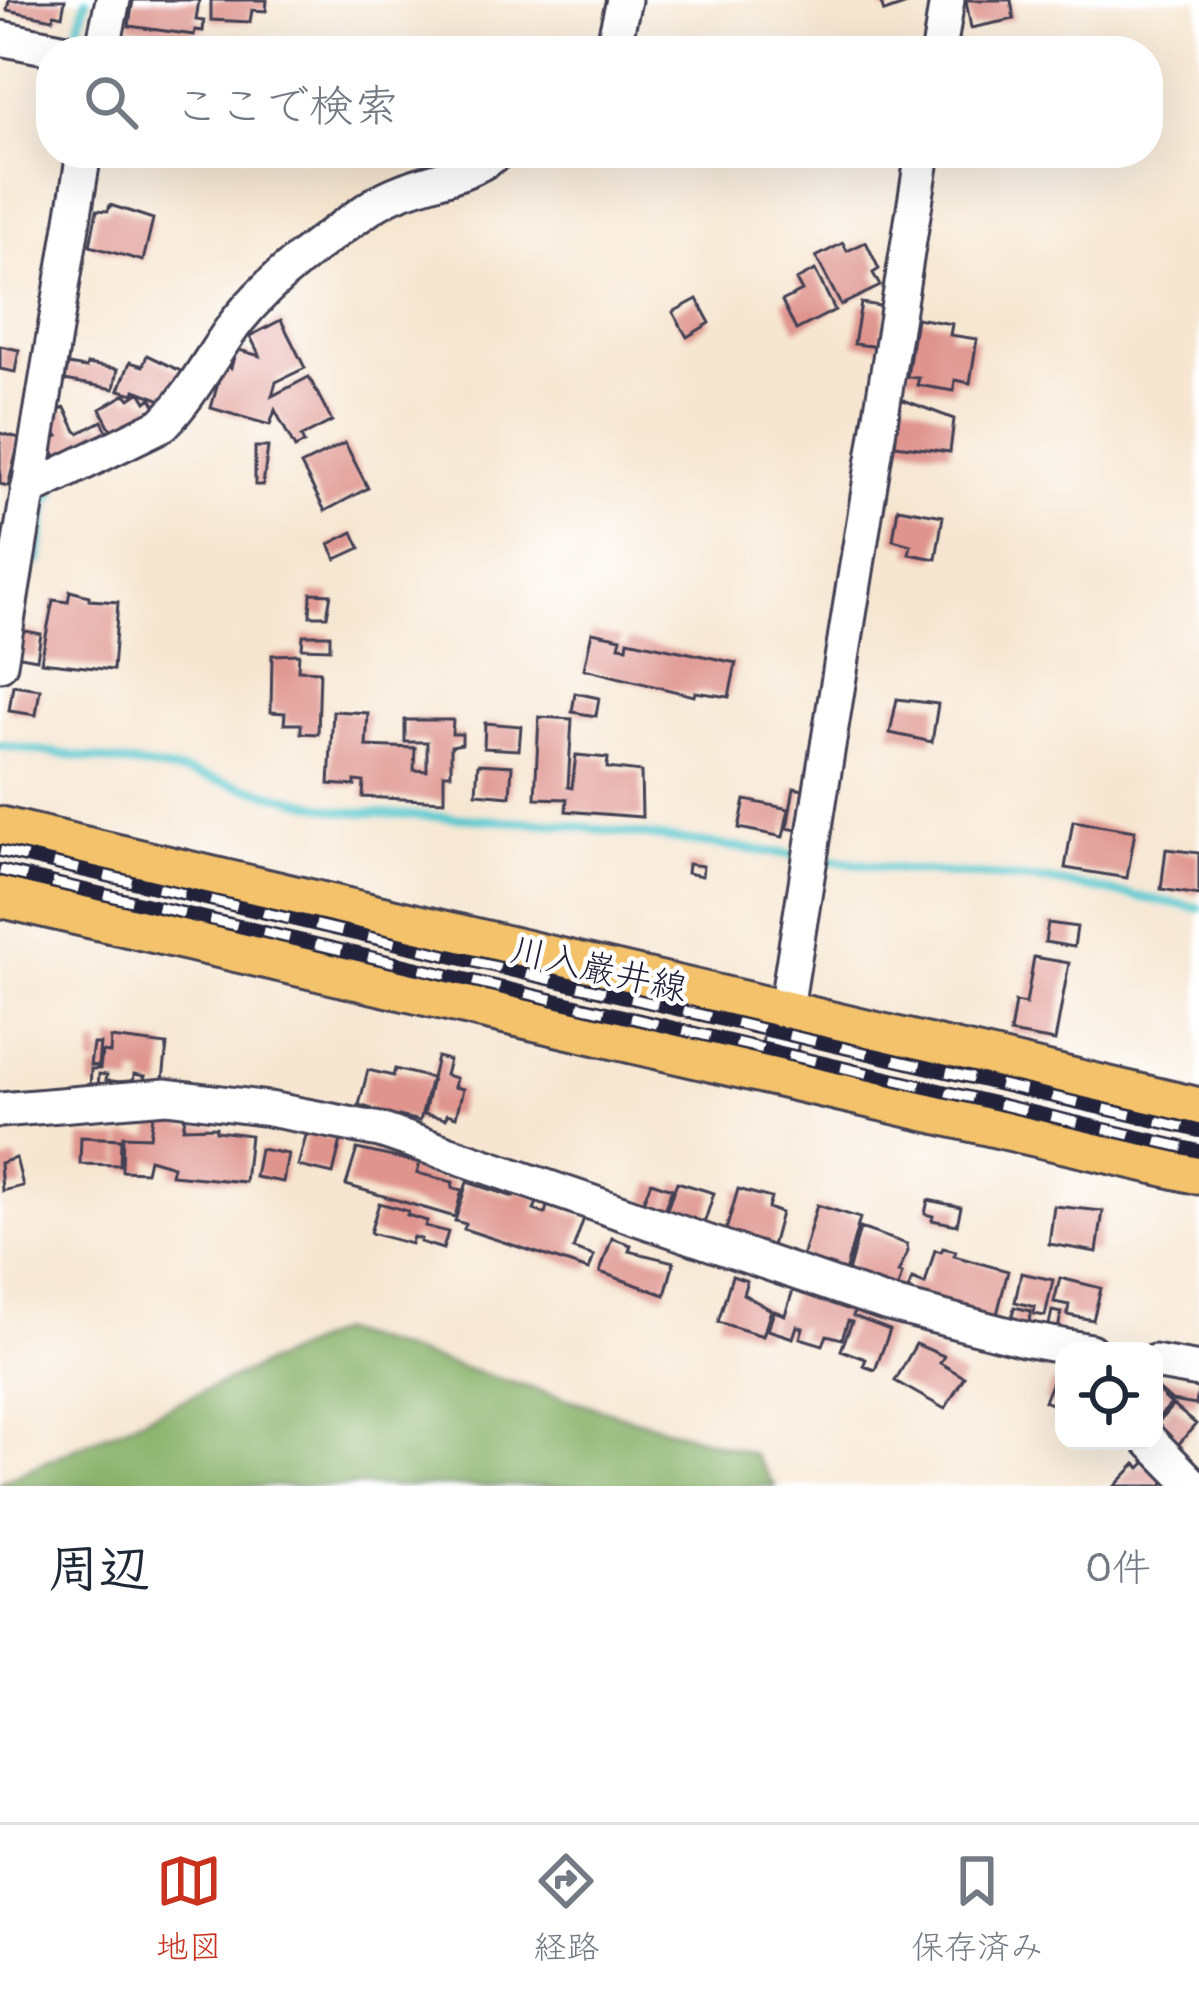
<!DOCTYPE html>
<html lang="ja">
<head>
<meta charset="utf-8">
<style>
  body { margin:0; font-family:Pangolin,"Klee One",sans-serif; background:#f2f2f3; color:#1f2937 }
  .controls { position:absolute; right:36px; bottom:36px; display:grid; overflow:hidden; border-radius:24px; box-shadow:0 12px 48px #0002 }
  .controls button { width:108px; height:108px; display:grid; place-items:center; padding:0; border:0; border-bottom:3px solid #e0e1e3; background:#fff; color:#1f2937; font:60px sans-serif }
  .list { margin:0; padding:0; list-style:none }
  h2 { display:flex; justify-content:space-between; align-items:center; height:156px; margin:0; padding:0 48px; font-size:51px }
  h2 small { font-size:39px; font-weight:400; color:#747a83 }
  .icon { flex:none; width:66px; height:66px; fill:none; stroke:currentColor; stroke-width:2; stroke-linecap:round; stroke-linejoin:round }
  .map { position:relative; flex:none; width:1199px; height:1486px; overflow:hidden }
  .search { position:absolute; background:#fff; box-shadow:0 12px 48px #0002; left:36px; right:36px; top:36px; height:132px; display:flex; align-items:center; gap:30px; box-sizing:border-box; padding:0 42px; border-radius:48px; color:#747a83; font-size:45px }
  .sheet { height:336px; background:#fff }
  nav { display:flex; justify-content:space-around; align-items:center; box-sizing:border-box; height:168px; border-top:3px solid #e0e1e3; background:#fff; font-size:33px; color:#747a83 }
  nav a { display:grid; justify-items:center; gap:6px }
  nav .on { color:#c8321e }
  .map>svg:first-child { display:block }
  .forest { fill:#87b067; stroke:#546951; stroke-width:3 }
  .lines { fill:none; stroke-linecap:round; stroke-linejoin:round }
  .stream { stroke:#5ac7ce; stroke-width:9 }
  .building { fill:#df948e }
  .minor-casing { stroke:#423f52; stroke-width:39 }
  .major-casing { stroke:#423f52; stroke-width:45 }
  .minor { stroke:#fff; stroke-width:33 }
  .major { stroke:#f3c26a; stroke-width:39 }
  .rail-casing { stroke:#22223b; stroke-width:14 }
  .rail { stroke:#fff; stroke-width:9; stroke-dasharray:27; stroke-linecap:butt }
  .labels { text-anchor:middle; stroke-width:9; stroke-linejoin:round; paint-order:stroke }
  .street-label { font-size:36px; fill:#22223b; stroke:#fff }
</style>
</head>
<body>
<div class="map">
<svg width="1199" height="1486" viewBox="0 0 1199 1486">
  <rect width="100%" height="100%" fill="#fff"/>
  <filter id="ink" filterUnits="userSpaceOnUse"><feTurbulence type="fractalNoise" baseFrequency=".00833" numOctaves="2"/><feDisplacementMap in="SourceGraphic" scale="24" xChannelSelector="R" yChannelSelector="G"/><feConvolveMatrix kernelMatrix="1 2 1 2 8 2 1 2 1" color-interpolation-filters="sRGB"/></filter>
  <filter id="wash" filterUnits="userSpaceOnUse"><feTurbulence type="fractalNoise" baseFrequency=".004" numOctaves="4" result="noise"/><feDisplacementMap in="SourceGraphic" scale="48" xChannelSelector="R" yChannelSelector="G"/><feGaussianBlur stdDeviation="2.7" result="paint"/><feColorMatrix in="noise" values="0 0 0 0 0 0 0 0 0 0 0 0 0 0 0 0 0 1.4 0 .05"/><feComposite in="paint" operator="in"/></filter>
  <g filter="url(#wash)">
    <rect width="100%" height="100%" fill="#f6e6d1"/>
    <!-- forest -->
    <path class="forest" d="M 338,1331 L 753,1454 L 775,1486 L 0,1486 L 0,1482 Z"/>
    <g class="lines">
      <!-- stream -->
      <path class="stream" d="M 64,34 L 76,37 L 86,0
        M 0,558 L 39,561 L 47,498 L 53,495
        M 0,745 L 184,772 L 339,811 L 559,824 L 801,856
        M 818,858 L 905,870 L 1051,881 L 1199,908"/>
    </g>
    <g id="blocks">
      <!-- building -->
      <path class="building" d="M 9,0 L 65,0 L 62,16 L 54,14 L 53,19 L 7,10 Z
        M 133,0 L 199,0 L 196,20 L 204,21 L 203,31 L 195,30 L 194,35 L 129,26 Z
        M 211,0 L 267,0 L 266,11 L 252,10 L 250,22 L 211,20 Z
        M 880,0 L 916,0 L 916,1 L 884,12 Z
        M 966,0 L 1011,0 L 1014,19 L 971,28 Z
        M 110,205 L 153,219 L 143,261 L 90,246 L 97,210 L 108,211 Z
        M 866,242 L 879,269 L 873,273 L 880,286 L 841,305 L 816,257 L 843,243 L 847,251 Z
        M 815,270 L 835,310 L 796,330 L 782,301 L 802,291 L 796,280 Z
        M 697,299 L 710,323 L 687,337 L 673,312 Z
        M 861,303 L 886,307 L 880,347 L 854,344 Z
        M 916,318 L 952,324 L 950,335 L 977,339 L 970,383 L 955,380 L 954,391 L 917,385 L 919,378 L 907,377 Z
        M 281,320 L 305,368 L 276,382 L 272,396 L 309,377 L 332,421 L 301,437 L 304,443 L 295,448 L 275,410 L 270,425 L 211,408 L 223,365 L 231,368 L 236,349 L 260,356 L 250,336 Z
        M 0,346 L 19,350 L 15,372 L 0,369 Z
        M 147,355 L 187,374 L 175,405 L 135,390 L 134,394 L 119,390 L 130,362 L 143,366 Z
        M 87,364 L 118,369 L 114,389 L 65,380 L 68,365 L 86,368 Z
        M 140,392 L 146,402 L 151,398 L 161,415 L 116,439 L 100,409 L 126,394 L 130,399 Z
        M 901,399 L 954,419 L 950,452 L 895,445 Z
        M 65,408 L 76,431 L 79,433 L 102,421 L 112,441 L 61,467 L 48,440 L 58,436 L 52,428 L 52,413 Z
        M 0,433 L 20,438 L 8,486 L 0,484 Z
        M 345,443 L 368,488 L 325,511 L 301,465 Z
        M 255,447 L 268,447 L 263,485 L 255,485 Z
        M 898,508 L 943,516 L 936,559 L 909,554 L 911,545 L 893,540 Z
        M 353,532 L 360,548 L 336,559 L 329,544 Z
        M 70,591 L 89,596 L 89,600 L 118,602 L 113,670 L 41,662 L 53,600 L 68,602 Z
        M 311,593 L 331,594 L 327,616 L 310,616 Z
        M 20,630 L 41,634 L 37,659 L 15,655 Z
        M 592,632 L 621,638 L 619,646 L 627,647 L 628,640 L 736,663 L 729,697 L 695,692 L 694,696 L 584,669 Z
        M 303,635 L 330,635 L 330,649 L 302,648 Z
        M 299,654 L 298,670 L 320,671 L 318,734 L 301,733 L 301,724 L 284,724 L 285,713 L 271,712 L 272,655 Z
        M 13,685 L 40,689 L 36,715 L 9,711 Z
        M 575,693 L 599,698 L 596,716 L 572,712 Z
        M 897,699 L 938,704 L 932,742 L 890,733 Z
        M 333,711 L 368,713 L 366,746 L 415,748 L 414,770 L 427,771 L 427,742 L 405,742 L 405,720 L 453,720 L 452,734 L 462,734 L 462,744 L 451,746 L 451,774 L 444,774 L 444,801 L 363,797 L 364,782 L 355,781 L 355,786 L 329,784 Z
        M 539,717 L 572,719 L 568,787 L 572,788 L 576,755 L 608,758 L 607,768 L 641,772 L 642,817 L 566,811 L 567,799 L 535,798 Z
        M 485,723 L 521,726 L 519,750 L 484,748 Z
        M 478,764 L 512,766 L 510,796 L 476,793 Z
        M 794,788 L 803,790 L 797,830 L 787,828 Z
        M 745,800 L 789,809 L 783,837 L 739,828 Z
        M 1073,821 L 1135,831 L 1127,878 L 1065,868 Z
        M 1166,849 L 1199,853 L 1199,895 L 1161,889 Z
        M 688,864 L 703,866 L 702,876 L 687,873 Z
        M 1048,923 L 1077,927 L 1074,947 L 1045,942 Z
        M 1034,957 L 1069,963 L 1055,1041 L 1010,1033 L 1015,1002 L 1026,1004 Z
        M 111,1038 L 167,1045 L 162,1088 L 142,1086 L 145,1076 L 134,1074 L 133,1084 L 106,1080 L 107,1075 L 99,1074 L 98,1088 L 90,1088 L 91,1069 L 100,1069 L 102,1052 L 110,1053 Z
        M 93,1044 L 100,1044 L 98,1066 L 90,1065 Z
        M 437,1057 L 449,1060 L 445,1075 L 456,1078 L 454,1087 L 463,1089 L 456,1117 L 447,1114 L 446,1119 L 424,1114 Z
        M 395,1069 L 431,1078 L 420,1121 L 399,1116 L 396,1128 L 369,1121 L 372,1109 L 359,1105 L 368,1070 L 393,1076 Z
        M 154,1108 L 186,1112 L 183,1128 L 216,1127 L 216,1131 L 250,1135 L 245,1182 L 171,1175 L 173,1166 L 149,1159 L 146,1172 L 122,1171 L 123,1136 L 150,1137 Z
        M 307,1132 L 341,1140 L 333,1174 L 298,1166 Z
        M 81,1137 L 121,1139 L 120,1165 L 80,1164 Z
        M 260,1149 L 288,1154 L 283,1182 L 255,1177 Z
        M 357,1149 L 420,1163 L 417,1173 L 453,1182 L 452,1188 L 462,1190 L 455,1217 L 346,1185 Z
        M 16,1158 L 23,1186 L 2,1191 L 0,1163 Z
        M 467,1182 L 513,1197 L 516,1189 L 539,1197 L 534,1210 L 545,1214 L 547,1206 L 584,1218 L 573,1249 L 594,1256 L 589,1270 L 464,1229 L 466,1224 L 455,1221 Z
        M 651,1182 L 672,1189 L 664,1210 L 643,1202 Z
        M 677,1182 L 714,1193 L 702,1230 L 664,1217 Z
        M 738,1189 L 771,1198 L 768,1208 L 781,1213 L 771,1250 L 724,1237 Z
        M 928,1200 L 961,1207 L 957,1225 L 932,1220 L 933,1216 L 925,1214 Z
        M 379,1203 L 408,1211 L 407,1215 L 427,1221 L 425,1226 L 448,1232 L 443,1249 L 420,1242 L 421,1239 L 413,1237 L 411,1244 L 370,1233 Z
        M 817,1205 L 860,1218 L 844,1276 L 802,1258 Z
        M 1054,1206 L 1103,1211 L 1097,1252 L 1049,1244 Z
        M 860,1228 L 907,1244 L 908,1251 L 898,1273 L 902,1274 L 895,1297 L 845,1283 Z
        M 612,1238 L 631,1245 L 629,1251 L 674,1262 L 665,1295 L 600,1272 Z
        M 943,1248 L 956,1251 L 954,1256 L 1008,1271 L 994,1326 L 904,1302 L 912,1279 L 925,1284 L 935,1250 L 941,1252 Z
        M 1021,1273 L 1053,1280 L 1045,1316 L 1034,1314 L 1035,1307 L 1015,1302 Z
        M 732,1276 L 747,1281 L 743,1294 L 771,1310 L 763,1336 L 718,1322 Z
        M 1060,1278 L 1101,1288 L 1093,1320 L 1067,1315 L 1069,1305 L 1054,1302 Z
        M 804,1289 L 856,1306 L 853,1316 L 890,1330 L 875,1370 L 863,1366 L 866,1359 L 841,1350 L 852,1322 L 848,1321 L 842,1339 L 827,1335 L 823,1345 L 800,1338 L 803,1328 L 797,1326 L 793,1338 L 768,1330 L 774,1311 L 785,1315 L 793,1290 L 803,1294 Z
        M 1014,1307 L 1031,1311 L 1027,1331 L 1010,1328 Z
        M 1052,1311 L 1061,1313 L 1057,1336 L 1047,1334 Z
        M 916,1344 L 944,1356 L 940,1363 L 964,1377 L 945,1409 L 895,1381 Z
        M 1160,1376 L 1199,1382 L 1196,1405 L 1172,1401 L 1155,1386 Z
        M 1052,1382 L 1061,1386 L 1053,1405 L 1044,1401 Z
        M 1154,1388 L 1171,1404 L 1154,1422 Z
        M 1173,1405 L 1196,1424 L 1171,1453 L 1154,1427 Z
        M 1153,1455 L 1172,1475 L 1161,1486 L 1115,1486 L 1136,1464 L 1140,1468 Z"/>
    </g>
  </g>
  <g filter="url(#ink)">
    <use href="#blocks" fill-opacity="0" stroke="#423f52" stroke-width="3"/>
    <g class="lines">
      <!-- minor casing -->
      <g class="minor-casing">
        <path id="minor" d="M 0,38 L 66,51
          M 102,51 L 113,0
          M 612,51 L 624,0
          M 939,51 L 947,0
          M 28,490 L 163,424 C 193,394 212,354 238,320 C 275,274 323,240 371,207 C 412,179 456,183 497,153
          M 0,664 L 84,153
          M 775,1077 L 923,153
          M 0,1110 L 166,1096 L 269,1109 L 380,1130 L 885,1303 L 1024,1339 L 1090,1351
          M 1154,1362 L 1199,1370
          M 1150,1441 L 1194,1486"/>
      </g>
      <!-- major casing -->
      <g class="major-casing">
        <path id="major" d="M 0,827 L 1199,1108
          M 0,897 L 1199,1174"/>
      </g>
      <!-- minor -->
      <use href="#minor" class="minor"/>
      <!-- major -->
      <use href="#major" class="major"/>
      <!-- rail casing -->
      <g class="rail-casing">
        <path id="rail" d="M 0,851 L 1199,1131
          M 0,870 L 1199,1151"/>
      </g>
      <!-- rail -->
      <use href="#rail" class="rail"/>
    </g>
  </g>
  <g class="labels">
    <!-- street labels -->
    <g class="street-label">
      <text transform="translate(599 968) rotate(13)" y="13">川入巌井線</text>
    </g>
  </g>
</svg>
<div class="controls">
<button><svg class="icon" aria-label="locate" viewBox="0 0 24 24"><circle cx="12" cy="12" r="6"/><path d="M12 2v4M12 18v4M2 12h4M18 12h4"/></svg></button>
</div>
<div class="search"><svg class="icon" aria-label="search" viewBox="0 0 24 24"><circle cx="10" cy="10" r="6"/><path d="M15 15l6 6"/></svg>ここで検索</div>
</div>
<section class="sheet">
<h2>周辺<small>0件</small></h2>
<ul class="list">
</ul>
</section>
<nav>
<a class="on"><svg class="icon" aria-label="map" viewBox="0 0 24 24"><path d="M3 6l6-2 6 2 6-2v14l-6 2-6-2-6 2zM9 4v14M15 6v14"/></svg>地図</a>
<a><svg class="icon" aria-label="directions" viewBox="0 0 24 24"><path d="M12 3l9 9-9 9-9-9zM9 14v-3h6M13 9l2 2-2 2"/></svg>経路</a>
<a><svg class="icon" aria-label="saved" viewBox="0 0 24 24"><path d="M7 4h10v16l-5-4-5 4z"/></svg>保存済み</a>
</nav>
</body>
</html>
